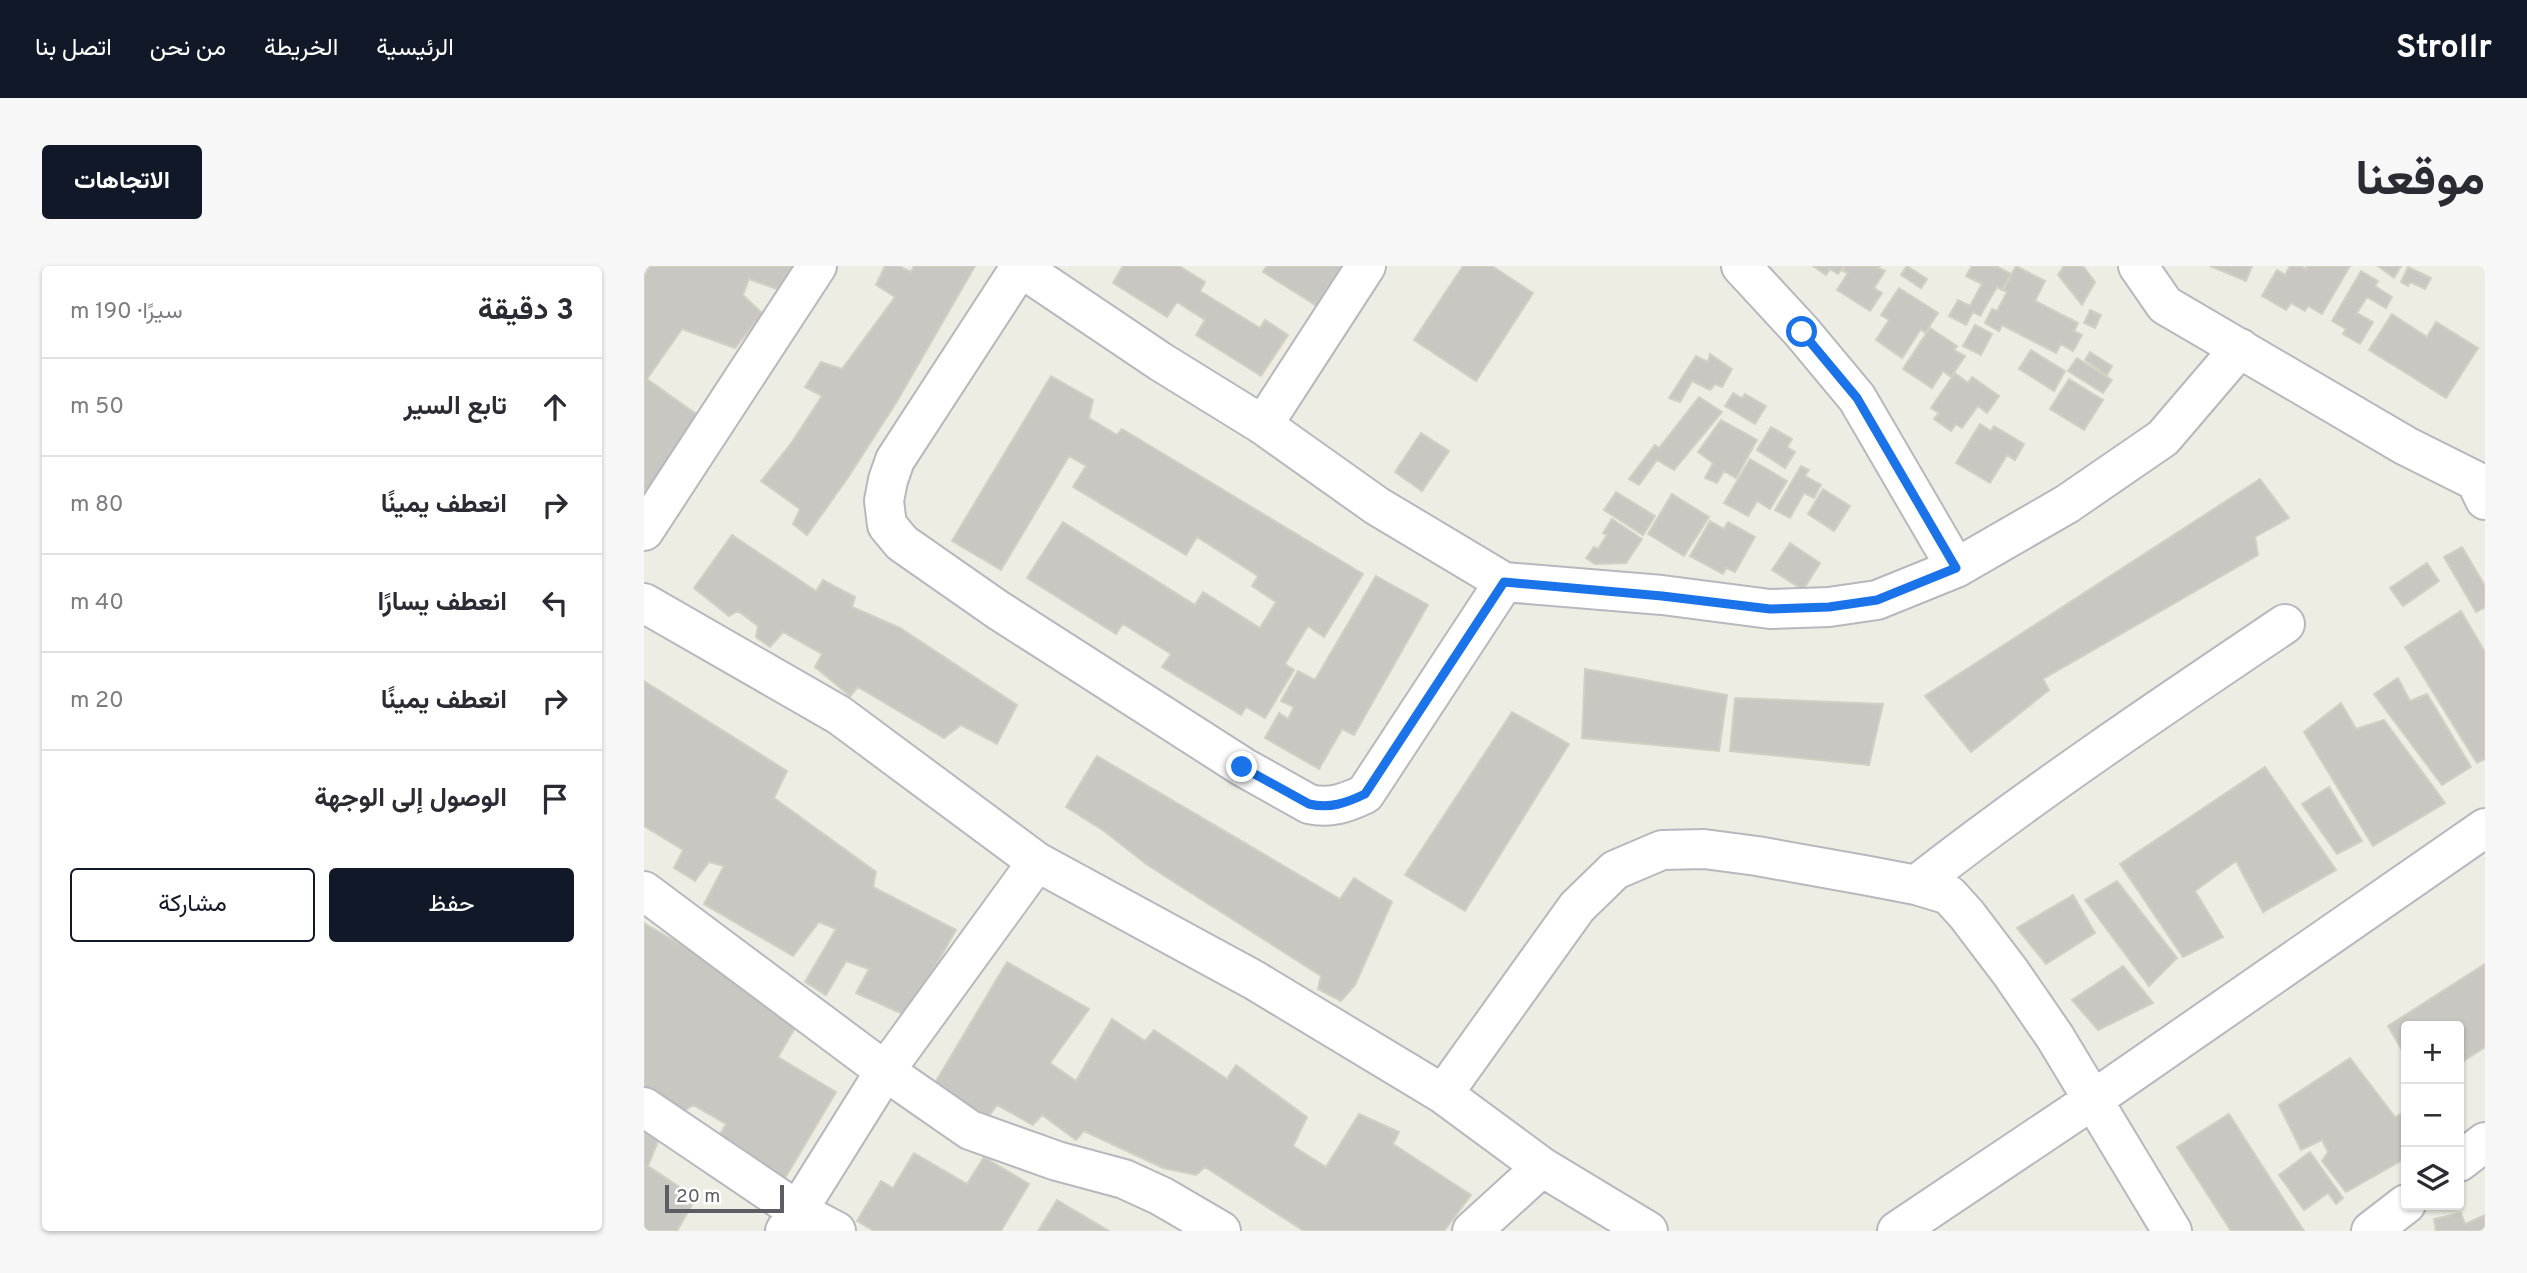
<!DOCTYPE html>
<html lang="ar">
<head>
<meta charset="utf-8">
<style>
  body { margin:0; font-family:Overpass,Vazirmatn,sans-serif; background:#f7f7f7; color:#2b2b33; direction:rtl }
  .controls { position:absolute; right:21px; bottom:21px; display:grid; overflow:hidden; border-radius:7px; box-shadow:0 2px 5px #0004 }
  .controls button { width:63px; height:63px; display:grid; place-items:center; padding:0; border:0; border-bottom:2px solid #e1e1e2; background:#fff; color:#2b2b33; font:35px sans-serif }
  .scale { position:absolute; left:21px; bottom:18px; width:119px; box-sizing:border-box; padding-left:7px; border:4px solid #5c5e64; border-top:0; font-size:19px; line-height:24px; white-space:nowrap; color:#5c5e64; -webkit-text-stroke:5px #fff; paint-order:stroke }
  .stop { position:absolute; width:21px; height:21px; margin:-16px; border:5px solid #1a73e8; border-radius:50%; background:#fff }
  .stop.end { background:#1a73e8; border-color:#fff; box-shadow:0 2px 7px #0008 }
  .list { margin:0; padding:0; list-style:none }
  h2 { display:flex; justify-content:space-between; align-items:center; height:91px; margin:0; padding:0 28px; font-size:30px }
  h2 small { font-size:23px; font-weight:400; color:#7c7c81 }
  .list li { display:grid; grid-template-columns:46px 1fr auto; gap:21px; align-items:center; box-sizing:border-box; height:98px; padding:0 28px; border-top:2px solid #e1e1e2 }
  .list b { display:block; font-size:26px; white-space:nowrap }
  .list em { font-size:23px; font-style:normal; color:#7c7c81 }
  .actions { display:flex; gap:14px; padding:21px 28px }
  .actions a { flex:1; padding:16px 0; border:2px solid #111827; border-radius:7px; text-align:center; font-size:24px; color:#111827 }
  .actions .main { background:#111827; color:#fff }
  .icon { flex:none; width:38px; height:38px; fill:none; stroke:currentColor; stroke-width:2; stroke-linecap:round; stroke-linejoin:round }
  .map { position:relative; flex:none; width:1841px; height:965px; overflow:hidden; direction:ltr; border-radius:7px }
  header { display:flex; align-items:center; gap:42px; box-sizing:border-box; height:98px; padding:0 35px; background:#111827; color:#fff }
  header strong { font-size:33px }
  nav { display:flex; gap:38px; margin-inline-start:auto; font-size:24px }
  .intro { display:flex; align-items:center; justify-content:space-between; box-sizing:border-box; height:168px; padding:0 42px }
  h1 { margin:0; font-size:49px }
  .button { padding:18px 32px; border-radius:7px; background:#111827; color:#fff; font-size:24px; font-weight:700 }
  main { display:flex; gap:42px; padding:0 42px }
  aside { flex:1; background:#fff; border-radius:7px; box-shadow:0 2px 5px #0004 }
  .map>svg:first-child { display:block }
  .building { fill:#c9c7c2; stroke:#d2cfc3; stroke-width:2 }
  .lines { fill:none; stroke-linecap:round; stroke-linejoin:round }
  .street-casing { stroke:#b7b8bd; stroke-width:42 }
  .street { stroke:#fff; stroke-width:38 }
  .route { stroke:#1a73e8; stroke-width:9 }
</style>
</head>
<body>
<header>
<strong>Strollr</strong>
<nav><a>الرئيسية</a><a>الخريطة</a><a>من نحن</a><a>اتصل بنا</a></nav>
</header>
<div class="intro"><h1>موقعنا</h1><a class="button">الاتجاهات</a></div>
<main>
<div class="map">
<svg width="1841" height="965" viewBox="0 0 1841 965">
  <rect width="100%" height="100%" fill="#edede4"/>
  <!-- building -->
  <path class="building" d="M 6,0 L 149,0 L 136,24 L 105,13 L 99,29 L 118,47 L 91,82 L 38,63 L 3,113 L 55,150 L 0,228 L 0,10 Z
    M 241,0 L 255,0 L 267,6 L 270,0 L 331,0 L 252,137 L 203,213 L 163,269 L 149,258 L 156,243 L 117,215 L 146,179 L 178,130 L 161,121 L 177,96 L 198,103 L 251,31 L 232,19 Z
    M 479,0 L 535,0 L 561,16 L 556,25 L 616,62 L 621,54 L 644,69 L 617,110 L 552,69 L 561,54 L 533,36 L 523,51 L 469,17 Z
    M 623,0 L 698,0 L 673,40 L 619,6 Z
    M 819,0 L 848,0 L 889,27 L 832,115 L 770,74 Z
    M 1169,0 L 1200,0 L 1194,8 L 1186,3 L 1182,9 Z
    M 1202,0 L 1236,0 L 1234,2 L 1241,5 L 1230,22 L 1238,27 L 1226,45 L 1193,24 L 1204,7 L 1199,5 Z
    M 1263,0 L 1283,13 L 1277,22 L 1257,9 Z
    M 1328,0 L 1352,0 L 1367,8 L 1358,24 L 1353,21 L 1336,50 L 1329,46 L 1322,59 L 1305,50 L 1314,34 L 1326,40 L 1338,18 L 1322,10 Z
    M 1372,0 L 1401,15 L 1391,35 L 1434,57 L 1430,65 L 1438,69 L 1429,85 L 1417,78 L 1412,87 L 1358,59 L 1355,65 L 1341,57 L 1348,43 L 1353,45 L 1363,26 L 1359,24 Z
    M 1420,0 L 1439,0 L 1451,16 L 1438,39 L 1414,9 Z
    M 1566,0 L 1608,0 L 1602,15 Z
    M 1646,0 L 1657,0 L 1662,3 L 1663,0 L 1706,0 L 1678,48 L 1664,40 L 1661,45 L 1647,37 L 1642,44 L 1618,30 L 1633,4 L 1641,9 Z
    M 1734,0 L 1757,0 L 1750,12 Z
    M 1764,1 L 1787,12 L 1781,23 L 1766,16 L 1764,20 L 1757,16 Z
    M 1717,5 L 1734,15 L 1731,20 L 1748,31 L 1742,42 L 1723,31 L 1713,47 L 1729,56 L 1716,78 L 1699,68 L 1702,63 L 1688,55 Z
    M 1255,22 L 1294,47 L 1281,67 L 1277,63 L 1258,92 L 1232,74 L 1245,54 L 1237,49 Z
    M 1446,44 L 1457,49 L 1451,62 L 1440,57 Z
    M 1748,48 L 1783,71 L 1792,56 L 1834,82 L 1802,132 L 1725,84 Z
    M 1331,59 L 1348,68 L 1337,89 L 1319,80 Z
    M 1286,62 L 1313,80 L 1310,84 L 1321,90 L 1307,111 L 1299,105 L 1288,122 L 1259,103 Z
    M 1387,84 L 1421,105 L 1410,125 L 1375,103 Z
    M 1446,86 L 1468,100 L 1463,109 L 1441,94 Z
    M 1066,88 L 1088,103 L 1078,121 L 1071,118 L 1066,124 L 1048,115 L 1036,136 L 1025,132 L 1052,90 L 1064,96 Z
    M 1433,92 L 1468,114 L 1459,127 L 1424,105 Z
    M 1311,107 L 1324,117 L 1328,111 L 1355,130 L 1343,147 L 1334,140 L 1318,162 L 1312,158 L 1307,165 L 1290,153 L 1295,147 L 1287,142 Z
    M 407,110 L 449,134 L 445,152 L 473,169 L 478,163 L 719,308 L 680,371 L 664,360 L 641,398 L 650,404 L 621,452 L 602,441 L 597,449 L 518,401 L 527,388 L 479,358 L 472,368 L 383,312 L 419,256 L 551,339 L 559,326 L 616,362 L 632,336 L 608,320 L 614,310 L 553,271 L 542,289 L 429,221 L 442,200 L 425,190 L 357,304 L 308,275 Z
    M 1425,113 L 1459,134 L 1440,164 L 1406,143 Z
    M 1089,127 L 1098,132 L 1101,128 L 1122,140 L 1111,158 L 1081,140 Z
    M 1055,131 L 1078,146 L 1030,204 L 1013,194 L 995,219 L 985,213 L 1011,179 L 1015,182 Z
    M 1077,154 L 1113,174 L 1092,212 L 1080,205 L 1073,217 L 1061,212 L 1069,197 L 1054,186 Z
    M 1336,158 L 1347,165 L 1350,160 L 1380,178 L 1371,194 L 1363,189 L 1346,217 L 1312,197 Z
    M 1127,161 L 1148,173 L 1143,181 L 1151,186 L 1141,202 L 1113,184 Z
    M 777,167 L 805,185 L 778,225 L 751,206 Z
    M 1106,193 L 1143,215 L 1126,243 L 1113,235 L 1104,250 L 1080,237 Z
    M 1157,200 L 1165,204 L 1161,210 L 1177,219 L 1170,232 L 1160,227 L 1146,252 L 1131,244 Z
    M 1616,213 L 1645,252 L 1611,271 L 1614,289 L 1399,413 L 1405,424 L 1327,486 L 1281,430 Z
    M 1179,223 L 1206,240 L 1190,265 L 1164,248 Z
    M 972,226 L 1011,250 L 999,269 L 960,244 Z
    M 1028,228 L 1065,251 L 1040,290 L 1004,268 Z
    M 968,253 L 998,273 L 982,297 L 951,298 L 942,292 L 950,281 L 954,283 L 963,269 L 959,267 Z
    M 1066,255 L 1080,263 L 1084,256 L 1111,271 L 1091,306 L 1082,302 L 1079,308 L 1046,290 Z
    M 88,269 L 172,325 L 179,314 L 211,331 L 208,341 L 256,362 L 373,439 L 353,478 L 317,459 L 300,472 L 214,421 L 206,430 L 171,401 L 178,388 L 139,366 L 126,381 L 112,371 L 114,360 L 94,345 L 85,350 L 50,322 Z
    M 1146,277 L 1176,297 L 1159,324 L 1128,304 Z
    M 1818,281 L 1841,320 L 1841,341 L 1832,346 L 1800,291 Z
    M 1783,297 L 1795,315 L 1759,340 L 1746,322 Z
    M 732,310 L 784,339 L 710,469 L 698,463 L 675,503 L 621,472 L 635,447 L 644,453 L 650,441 L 637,435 L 654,405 L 671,414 Z
    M 1817,345 L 1841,386 L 1841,493 L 1833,497 L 1761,381 Z
    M 941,403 L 1083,429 L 1075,485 L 938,472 Z
    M 1754,412 L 1766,435 L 1783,428 L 1827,501 L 1798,519 L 1730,428 Z
    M 0,415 L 143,505 L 130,532 L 232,606 L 229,621 L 312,664 L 263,750 L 212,727 L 225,703 L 202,695 L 182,729 L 161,716 L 192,663 L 175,656 L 149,690 L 60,638 L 80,600 L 65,596 L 51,615 L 30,602 L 39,584 L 0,560 Z
    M 1091,432 L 1239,438 L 1225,499 L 1086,485 Z
    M 1697,437 L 1712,463 L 1740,454 L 1801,537 L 1729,580 L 1660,466 Z
    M 868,446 L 925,478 L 821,645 L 761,609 Z
    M 453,490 L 696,633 L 710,612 L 748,636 L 711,719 L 697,735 L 674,723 L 677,710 L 502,598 L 460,565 L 422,541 Z
    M 1621,501 L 1692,604 L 1619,646 L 1592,595 L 1551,625 L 1579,671 L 1539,691 L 1476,598 Z
    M 1685,521 L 1718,575 L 1693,588 L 1658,538 Z
    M 1473,615 L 1533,692 L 1505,720 L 1441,634 Z
    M 1429,629 L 1451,667 L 1402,698 L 1373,662 Z
    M 0,657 L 158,750 L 134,791 L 192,826 L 140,914 L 73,874 L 82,858 L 49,839 L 40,845 L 0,822 Z
    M 363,696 L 445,743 L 406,797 L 432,815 L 468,753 L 501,775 L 510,764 L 583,813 L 592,799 L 663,851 L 649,880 L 682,901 L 715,848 L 755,866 L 749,878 L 827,929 L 800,965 L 660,965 L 561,901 L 552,909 L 519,902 L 440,865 L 432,874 L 398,849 L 389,859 L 353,839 L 340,857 L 285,827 Z
    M 1841,698 L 1841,781 L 1815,798 L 1815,760 L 1762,760 L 1762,791 L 1744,760 Z
    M 1479,700 L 1509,737 L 1454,764 L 1428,734 Z
    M 1706,792 L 1751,851 L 1762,846 L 1762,892 L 1702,926 L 1678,895 L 1684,886 L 1678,874 L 1657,884 L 1635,839 Z
    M 1585,848 L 1660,965 L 1587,965 L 1533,881 Z
    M 0,863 L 15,873 L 4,900 L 52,932 L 33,965 L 0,965 Z
    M 1666,886 L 1699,932 L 1692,938 L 1684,927 L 1660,944 L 1635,909 Z
    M 270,887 L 323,918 L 340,891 L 385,918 L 357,965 L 230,965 L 213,955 L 237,915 L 249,922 Z
    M 413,934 L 465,965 L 394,965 Z
    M 1817,947 L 1821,958 L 1841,949 L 1841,965 L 1792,965 L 1790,953 Z"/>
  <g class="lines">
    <!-- street casing -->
    <g class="street-casing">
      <path id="street" d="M 377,0 L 251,194 L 244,214 L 240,235 L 243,259 L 258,277 L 354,344 L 599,501 L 665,538 C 686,543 702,537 721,528 L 860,316
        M 1097,0 L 1158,66 L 1213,132 L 1312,302
        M 1494,0 L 1521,39 L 1762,180 L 1832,215 L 1841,234
        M 376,1 L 517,96 L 619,159 L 733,240 L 860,316 L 1018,329 L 1126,343 L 1185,341 L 1233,334 L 1312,302 L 1423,238 L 1519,172 L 1596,82
        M 619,159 L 722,0
        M 0,265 L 173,0
        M 0,337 L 195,449 L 393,596 L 610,714 L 799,828 L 898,901 L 1004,965
        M 1272,619 C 1391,526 1516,442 1641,358
        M 0,625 L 241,805 L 326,864 L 413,895 L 480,913 L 517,930 L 577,965
        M 799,828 L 933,641 L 971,604 L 1018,584 L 1060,583 L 1113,590 L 1225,610 L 1272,619 L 1305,629 L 1323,649 L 1367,707 L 1411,771 L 1528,965
        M 0,841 L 154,945 L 192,965
        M 1815,896 L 1841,876
        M 141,965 L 241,805 L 393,596
        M 828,965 L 898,901
        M 1253,965 L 1450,833 L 1841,562
        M 1727,965 L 1762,938"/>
    </g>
    <!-- street -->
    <use href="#street" class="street"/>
  </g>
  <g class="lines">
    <!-- route -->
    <path class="route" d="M 598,501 L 665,538 C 686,543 702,537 721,528 L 860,316 L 1018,330 L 1126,343 L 1185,341 L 1233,334 L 1312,302 L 1213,132 L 1158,66"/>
  </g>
</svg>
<div class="controls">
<button>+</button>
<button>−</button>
<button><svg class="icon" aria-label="layers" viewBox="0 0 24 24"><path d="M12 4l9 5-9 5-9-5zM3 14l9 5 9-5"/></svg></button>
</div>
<div class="scale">20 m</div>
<div class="stop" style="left:1158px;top:66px"></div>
<div class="stop end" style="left:598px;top:501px"></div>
</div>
<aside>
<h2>3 دقيقة<small>سيرًا · 190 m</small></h2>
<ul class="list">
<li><svg class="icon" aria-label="ahead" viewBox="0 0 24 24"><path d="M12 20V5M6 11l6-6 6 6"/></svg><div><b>تابع السير</b></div><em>50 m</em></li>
<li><svg class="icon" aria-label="right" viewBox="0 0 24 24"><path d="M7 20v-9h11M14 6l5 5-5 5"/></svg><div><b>انعطف يمينًا</b></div><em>80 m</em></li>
<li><svg class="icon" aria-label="left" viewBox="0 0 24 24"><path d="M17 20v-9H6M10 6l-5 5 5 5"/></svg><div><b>انعطف يسارًا</b></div><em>40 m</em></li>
<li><svg class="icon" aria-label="right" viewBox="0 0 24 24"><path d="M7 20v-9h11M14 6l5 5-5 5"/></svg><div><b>انعطف يمينًا</b></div><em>20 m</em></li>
<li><svg class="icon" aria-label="arrive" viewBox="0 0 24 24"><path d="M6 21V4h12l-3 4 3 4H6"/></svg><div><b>الوصول إلى الوجهة</b></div></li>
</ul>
<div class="actions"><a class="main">حفظ</a><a>مشاركة</a></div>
</aside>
</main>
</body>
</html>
